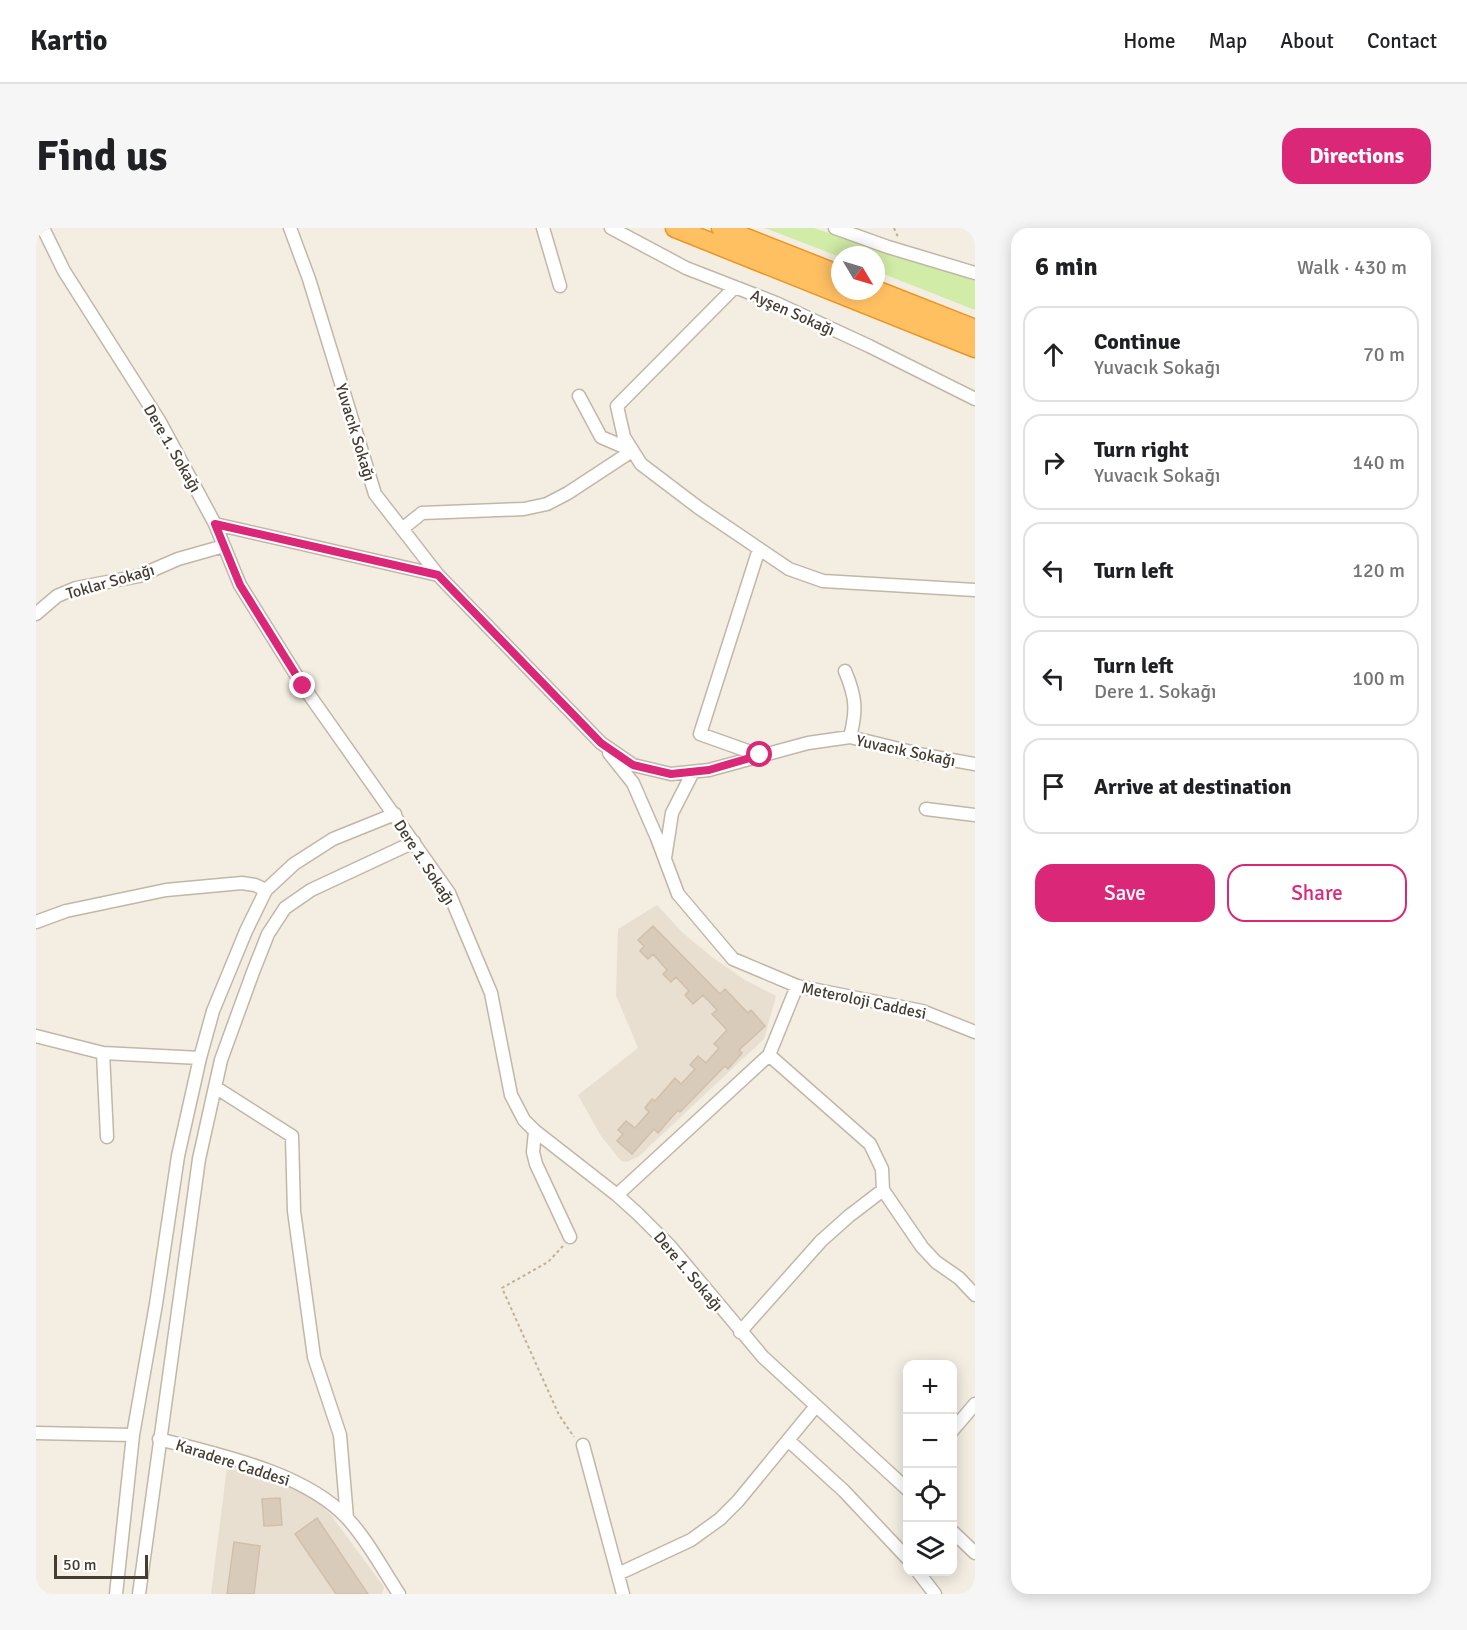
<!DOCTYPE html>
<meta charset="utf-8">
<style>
body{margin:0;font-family:Signika,sans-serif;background:#f6f6f6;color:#202124}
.controls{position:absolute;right:18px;bottom:18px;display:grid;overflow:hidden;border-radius:12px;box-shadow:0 3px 15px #0003}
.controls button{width:54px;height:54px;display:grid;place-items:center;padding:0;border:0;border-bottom:2px solid #e0e0e0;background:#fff;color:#202124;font:30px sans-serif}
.compass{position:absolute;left:795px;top:18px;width:54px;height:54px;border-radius:50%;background:#fff;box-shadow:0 3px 15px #0003;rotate:128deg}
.scale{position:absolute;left:18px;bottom:15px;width:94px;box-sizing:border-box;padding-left:6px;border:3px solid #453d32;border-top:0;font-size:16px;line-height:21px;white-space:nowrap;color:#453d32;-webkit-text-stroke:4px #fff;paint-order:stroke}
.stop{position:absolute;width:18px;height:18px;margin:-14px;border:4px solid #db2777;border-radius:50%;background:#fff}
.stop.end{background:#db2777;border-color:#fff;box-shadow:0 2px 6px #0008}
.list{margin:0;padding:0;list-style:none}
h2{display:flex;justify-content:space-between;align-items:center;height:78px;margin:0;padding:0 24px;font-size:26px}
h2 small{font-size:20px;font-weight:400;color:#757577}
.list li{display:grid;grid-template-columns:39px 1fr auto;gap:18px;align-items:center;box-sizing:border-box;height:96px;margin:0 12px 12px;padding:0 12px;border:2px solid #e0e0e0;border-radius:18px}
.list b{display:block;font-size:22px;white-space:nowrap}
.list p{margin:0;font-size:20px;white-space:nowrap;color:#757577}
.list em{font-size:20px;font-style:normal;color:#757577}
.actions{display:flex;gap:12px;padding:18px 24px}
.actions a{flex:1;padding:14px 0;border:2px solid #db2777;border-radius:18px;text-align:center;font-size:21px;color:#db2777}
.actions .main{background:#db2777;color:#fff}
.icon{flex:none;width:33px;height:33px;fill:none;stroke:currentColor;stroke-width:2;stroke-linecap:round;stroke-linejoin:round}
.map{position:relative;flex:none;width:939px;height:1366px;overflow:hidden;border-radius:18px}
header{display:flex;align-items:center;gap:36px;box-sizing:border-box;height:84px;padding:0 30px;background:#fff;border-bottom:2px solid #e0e0e0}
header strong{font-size:28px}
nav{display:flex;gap:33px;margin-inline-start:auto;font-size:21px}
.intro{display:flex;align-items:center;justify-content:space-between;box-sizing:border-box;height:144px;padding:0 36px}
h1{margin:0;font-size:42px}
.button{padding:15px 27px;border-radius:18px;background:#db2777;color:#fff;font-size:21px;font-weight:700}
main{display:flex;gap:36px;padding:0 36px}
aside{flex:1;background:#fff;border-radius:18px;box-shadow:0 3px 15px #0003}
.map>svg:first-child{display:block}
.residential{fill:#e8dfd0}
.green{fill:#d1eca6}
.building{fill:#d9cbba;stroke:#d1bfa9;stroke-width:1.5}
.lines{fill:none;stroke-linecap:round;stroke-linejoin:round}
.minor-casing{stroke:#c2b7a7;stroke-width:15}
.highway-casing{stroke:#ed9523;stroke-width:21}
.path{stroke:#c3af94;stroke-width:2;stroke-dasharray:3 3;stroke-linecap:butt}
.minor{stroke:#fff;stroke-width:12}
.highway{stroke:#ffc062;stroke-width:18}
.route{stroke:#db2777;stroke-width:8}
.labels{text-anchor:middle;stroke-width:5;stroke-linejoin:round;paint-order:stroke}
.street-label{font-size:16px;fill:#453d32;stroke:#fff}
</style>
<header>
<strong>Kartio</strong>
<nav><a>Home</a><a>Map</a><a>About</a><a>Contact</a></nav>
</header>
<div class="intro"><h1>Find us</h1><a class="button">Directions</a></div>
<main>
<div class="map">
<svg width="939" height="1366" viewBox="0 0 939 1366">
<rect width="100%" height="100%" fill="#f3ede2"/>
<path class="residential" d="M621,677L647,705L676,729L709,752L740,768L728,811L602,929L590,934L585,933L565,908L542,867L602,820L580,767L582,701Z
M191,1239L257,1258L286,1278L295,1287L348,1359L346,1366H175Z"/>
<path class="green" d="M729,0H778L939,53V82L840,43V27H804V29Z"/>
<path class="building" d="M617,698L684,766L689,761L712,785L715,782L729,798L703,822L706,825L692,841L689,838L644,884L642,882L622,905L618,901L596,926L581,913L587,906L582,902L590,893L599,900L613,884L609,880L616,871L619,873L639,850L645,856L659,841L654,837L662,828L670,835L683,820L678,816L691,802L676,786L681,782L667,767L657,776L649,767L653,763L640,749L635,754L627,746L631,742L617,726L612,731L604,723L608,718L602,712Z
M244,1270L246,1297L228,1298L226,1271Z
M281,1290L311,1335L332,1366H300L259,1306Z
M198,1314L224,1318L218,1366H191Z"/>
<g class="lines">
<defs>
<path id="minor" d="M7,0L28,43L124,194L179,296L204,357L267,458L413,665L455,765L475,867L488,892L499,903L581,967L602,986L634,1018L727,1129L872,1262
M254,0L273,51L339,266L402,347L565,515L597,537L635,546L673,542L772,515L814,509L888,527L939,536
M507,0L524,58
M575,0L650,40L740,75L833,118L939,171
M799,0L852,19L939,45
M699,59L581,178L588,209L605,236L663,280L753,341L787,353L939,362
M543,168L565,209L595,222
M179,296L402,347
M366,301L386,285L488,281L511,276L532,265L596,223
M723,321L664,506L723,527
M0,386L21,368L40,360L103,348L142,331L188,318
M809,443C820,469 821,482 814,509
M573,525L597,555L621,610L642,666L697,731L761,758L886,783L939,804
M890,581L939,587
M629,630L636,585L657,544
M0,694L30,683L130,662L206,655L219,657L230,662
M0,808L67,825L164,830
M67,825L71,909
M733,827L834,916L846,941L847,962L886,1019L900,1034L923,1050L939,1067
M179,859L256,908L258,983L278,1129L304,1207L311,1290
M499,903L497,924L500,936L534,1009
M581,967L733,827L761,758
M704,1104L785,1013L813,988L847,962
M916,1203L939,1176
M0,1205L97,1207
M123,1211C183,1227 268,1244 311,1290C331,1311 347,1342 363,1366
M752,1212L808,1263L872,1331
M547,1217L587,1366
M916,1303L939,1325
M882,1344L899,1366
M582,1346L655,1312L684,1291L702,1273L780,1178
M80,1366L97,1207L120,1076L142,928L164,830L177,783L210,703L230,662L258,636L297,611L359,586
M103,1366L163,931L185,832L217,744L232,706L249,680L275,662L378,614"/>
<path id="highway" d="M639,0L939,120
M685,0L804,47
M840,62L939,101"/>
</defs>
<use href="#minor" class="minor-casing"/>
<use href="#highway" class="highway-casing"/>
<path class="path" d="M858,0L862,9
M527,1018L512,1034L466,1060L523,1187L538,1209"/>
<use href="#minor" class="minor"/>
<use href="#highway" class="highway"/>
</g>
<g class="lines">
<path class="route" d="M267,458L204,357L179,296L402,347L565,515L597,537L635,546L673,542L724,527"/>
</g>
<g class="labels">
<g class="street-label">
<text transform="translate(757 84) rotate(24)" y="6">Ayşen Sokağı</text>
<text transform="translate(320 204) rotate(73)" y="6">Yuvacık Sokağı</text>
<text transform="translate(137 220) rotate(60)" y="6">Dere 1. Sokağı</text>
<text transform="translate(74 353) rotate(-16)" y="6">Toklar Sokağı</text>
<text transform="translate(870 522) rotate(12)" y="6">Yuvacık Sokağı</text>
<text transform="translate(389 634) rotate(57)" y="6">Dere 1. Sokağı</text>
<text transform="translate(828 772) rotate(12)" y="6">Meteroloji Caddesi</text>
<text transform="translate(653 1043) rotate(50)" y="6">Dere 1. Sokağı</text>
<text transform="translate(197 1234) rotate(18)" y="6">Karadere Caddesi</text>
</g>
</g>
</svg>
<div class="controls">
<button>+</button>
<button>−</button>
<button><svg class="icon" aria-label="locate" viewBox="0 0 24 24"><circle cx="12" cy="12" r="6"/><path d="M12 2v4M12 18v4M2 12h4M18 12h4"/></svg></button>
<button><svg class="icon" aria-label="layers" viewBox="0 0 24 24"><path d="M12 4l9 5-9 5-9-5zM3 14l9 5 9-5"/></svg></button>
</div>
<svg class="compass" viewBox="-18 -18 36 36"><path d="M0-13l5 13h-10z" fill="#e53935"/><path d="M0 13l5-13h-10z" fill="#757577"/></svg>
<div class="scale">50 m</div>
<div class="stop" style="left:724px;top:527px"></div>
<div class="stop end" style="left:267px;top:458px"></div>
</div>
<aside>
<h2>6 min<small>Walk · 430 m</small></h2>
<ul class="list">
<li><svg class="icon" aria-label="ahead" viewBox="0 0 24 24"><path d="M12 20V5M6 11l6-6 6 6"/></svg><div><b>Continue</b><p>Yuvacık Sokağı</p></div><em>70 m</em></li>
<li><svg class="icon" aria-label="right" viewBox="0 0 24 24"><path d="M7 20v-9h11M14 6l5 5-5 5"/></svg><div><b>Turn right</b><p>Yuvacık Sokağı</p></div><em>140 m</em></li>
<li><svg class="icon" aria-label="left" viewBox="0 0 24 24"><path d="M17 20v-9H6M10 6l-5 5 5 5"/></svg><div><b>Turn left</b></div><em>120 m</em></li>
<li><svg class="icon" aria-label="left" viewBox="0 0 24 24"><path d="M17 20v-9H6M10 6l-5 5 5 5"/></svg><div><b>Turn left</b><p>Dere 1. Sokağı</p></div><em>100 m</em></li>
<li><svg class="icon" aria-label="arrive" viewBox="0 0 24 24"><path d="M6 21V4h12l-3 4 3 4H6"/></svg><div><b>Arrive at destination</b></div></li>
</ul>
<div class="actions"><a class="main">Save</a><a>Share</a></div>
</aside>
</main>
